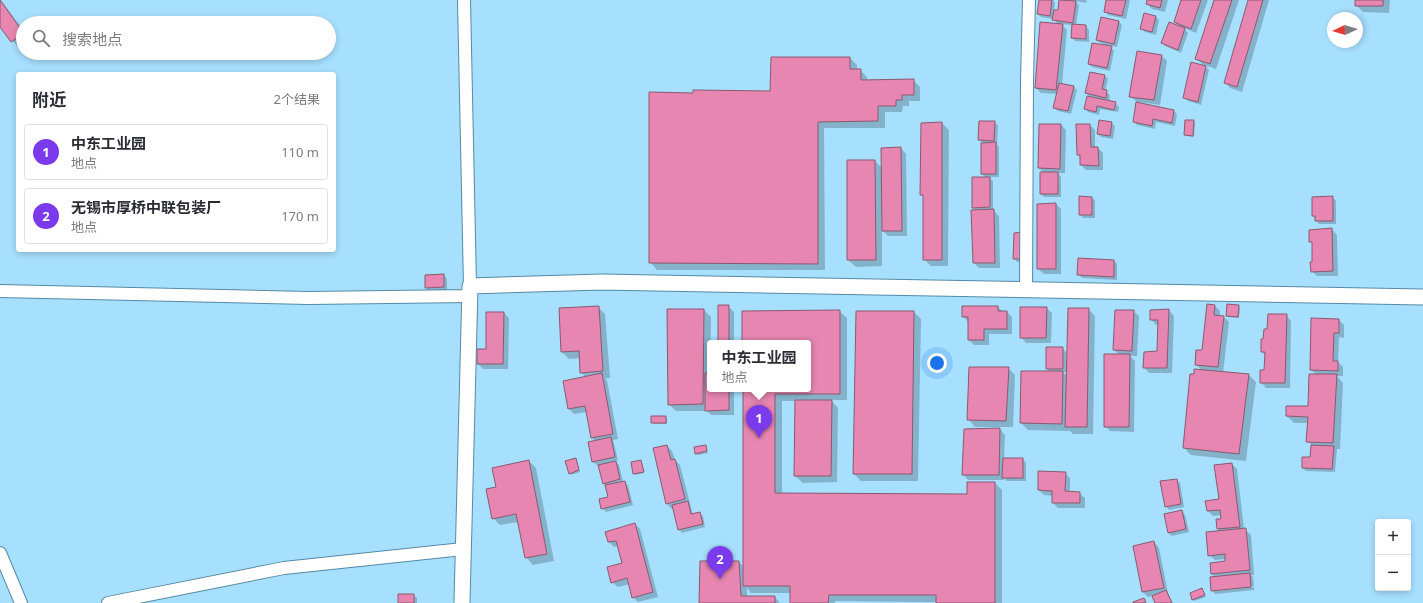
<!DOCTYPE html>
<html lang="zh">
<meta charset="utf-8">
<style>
body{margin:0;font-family:"Noto Sans","Noto Sans SC",sans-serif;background:#f2f2f3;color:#2b2b33}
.controls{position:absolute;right:12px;bottom:12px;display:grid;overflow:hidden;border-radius:4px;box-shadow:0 2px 6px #0003}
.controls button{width:36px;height:36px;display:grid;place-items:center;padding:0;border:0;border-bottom:1px solid #e1e1e2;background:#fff;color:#2b2b33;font:20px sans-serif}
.compass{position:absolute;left:1327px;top:12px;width:36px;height:36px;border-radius:50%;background:#fff;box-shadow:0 2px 6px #0003;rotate:266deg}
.you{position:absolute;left:937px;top:363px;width:14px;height:14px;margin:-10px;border:3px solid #fff;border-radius:50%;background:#1a73e8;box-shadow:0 0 0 6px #1a73e833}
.badge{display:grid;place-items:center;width:26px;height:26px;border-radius:50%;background:#7c3aed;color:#fff;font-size:13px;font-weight:700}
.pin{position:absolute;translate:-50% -33px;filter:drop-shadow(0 1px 2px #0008)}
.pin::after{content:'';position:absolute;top:21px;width:14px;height:12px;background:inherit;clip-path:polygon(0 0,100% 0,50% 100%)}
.popup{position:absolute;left:707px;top:340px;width:104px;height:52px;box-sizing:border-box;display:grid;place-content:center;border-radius:4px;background:#fff;filter:drop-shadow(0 1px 3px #0005);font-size:13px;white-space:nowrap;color:#7c7c81}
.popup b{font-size:15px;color:#2b2b33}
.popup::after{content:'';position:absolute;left:50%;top:100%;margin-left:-8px;border:8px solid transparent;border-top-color:#fff}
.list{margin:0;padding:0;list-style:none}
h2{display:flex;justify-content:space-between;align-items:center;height:52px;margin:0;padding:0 16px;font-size:17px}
h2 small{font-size:13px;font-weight:400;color:#7c7c81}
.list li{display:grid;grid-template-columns:26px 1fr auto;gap:12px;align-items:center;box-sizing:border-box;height:56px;margin:0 8px 8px;padding:0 8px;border:1px solid #e1e1e2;border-radius:4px}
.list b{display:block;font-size:15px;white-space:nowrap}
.list p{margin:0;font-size:13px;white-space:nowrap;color:#7c7c81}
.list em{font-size:13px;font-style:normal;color:#7c7c81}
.icon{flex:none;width:22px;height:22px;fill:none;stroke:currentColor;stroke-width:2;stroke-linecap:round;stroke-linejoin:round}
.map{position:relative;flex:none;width:1423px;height:603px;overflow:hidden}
.search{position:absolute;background:#fff;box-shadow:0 2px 6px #0003;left:16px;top:16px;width:320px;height:44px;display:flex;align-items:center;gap:10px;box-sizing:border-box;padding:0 14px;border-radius:22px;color:#7c7c81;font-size:15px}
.panel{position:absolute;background:#fff;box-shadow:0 2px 6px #0003;left:16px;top:72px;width:320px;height:180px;border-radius:4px}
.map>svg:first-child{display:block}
.shadow{fill:#0003;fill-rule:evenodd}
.building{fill:#e686b1;stroke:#8b596e}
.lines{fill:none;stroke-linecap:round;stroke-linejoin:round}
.minor-casing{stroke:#548aa6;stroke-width:14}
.tertiary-casing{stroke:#548aa6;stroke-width:17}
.minor{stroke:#fff;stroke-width:12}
.tertiary{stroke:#fff;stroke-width:15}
</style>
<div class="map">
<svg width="1423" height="603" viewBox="0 0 1423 603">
<rect width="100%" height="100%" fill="#a7dffe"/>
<path class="shadow" d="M0,0H1L23,30V46L19,48L0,26Z
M1040,0H1053L1055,3L1054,11H1059L1072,2L1070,0H1087L1086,3L1075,1L1079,5L1076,26H1086L1089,30V42L1075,41L1072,38L1073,25L1061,24L1067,30L1062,84L1074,87L1077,90L1071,114L1058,111L1054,108L1058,94L1041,93L1036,88L1058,25L1054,19L1041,17L1038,14Z
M1107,0H1130L1126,19L1108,15L1105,11Z
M1148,0H1168L1165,12L1152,9L1147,4Z
M1182,0H1208L1196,33L1184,28L1188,33L1181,53L1165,46L1162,43L1181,28L1175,22Z
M1216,0H1239L1216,69L1204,65L1209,70L1201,105L1188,101L1184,97L1204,66L1196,58Z
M1249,0H1269L1242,92L1230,88L1225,82Z
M1356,0H1390L1389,13L1363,12L1356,5Z
M1145,14L1156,17L1159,20L1156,35L1145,32L1141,29Z
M1102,18L1119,22L1122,25L1117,47L1109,45L1114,51L1110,71L1092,67L1089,64L1105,46V44L1100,43L1097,40Z
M1138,52L1162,56L1167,61L1160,105L1138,102V104L1174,111L1177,114L1175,126L1156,122L1155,129L1137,125L1134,122L1137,102L1130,96Z
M850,58L857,65V70H860L867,77V81L913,80L920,87V101H909V106H903L902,112H885V128H824L825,270H657L650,262L694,94L771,92Z
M1105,76L1108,79L1105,91L1110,95L1109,102L1115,103L1119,107L1118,112L1100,109L1099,115L1088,112L1085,109L1092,99L1086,93Z
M1194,121L1195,123L1194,137L1186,136L1185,135Z
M980,122H995L998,126L997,144L999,147V177H988L993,181V210L999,216L1000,268H979L974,263L977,211L973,208L986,178L982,174V143L979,140Z
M942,123L949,130L948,266H931L924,259V197L921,195Z
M1111,123L1115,126L1113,139L1101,137L1098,134Z
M1061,125L1066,130L1065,173H1058L1061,177V197H1044L1041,194L1044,173L1039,168Z
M1090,125L1095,130V148H1098L1103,153V170H1086L1081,165V158L1078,155Z
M901,148L906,154L907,236H888L882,230V266L856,267L848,260L875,161L882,168V149Z
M1332,197L1336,201V224H1319L1313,216Z
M1092,198L1095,201V218H1083L1080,214Z
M1056,204L1061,209V274H1044L1038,269Z
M1332,229L1337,235L1338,276H1317L1312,271L1314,262L1313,244L1310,241Z
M1022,233L1025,262H1017L1014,258Z
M1114,260L1117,264V280L1082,278L1078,274Z
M444,275L447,279V290L429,291L426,288Z
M728,306L734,312V343H719Z
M1215,306L1220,311V317H1224L1229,322L1223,373L1249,375L1256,382L1246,461L1191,455L1184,448L1195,375L1202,371L1196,364L1202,352Z
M1228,306H1239L1240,308L1239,318L1228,317L1227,315Z
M598,307L605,314L610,378H605L607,380L618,439L613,440L618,460L614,461L619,465L623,482H625L628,485L633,505L606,512L602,508L609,498L599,465H597L593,462L595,441L592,438L587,412L574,414L569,409L586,378L581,372L580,358L569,359L562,352Z
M963,307H998L1003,312H1007L1012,317V334H989V345H974L969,340L968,322L963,316Z
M1046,308L1052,313L1051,343H1026L1021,337Z
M1088,309L1095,316L1093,434H1073L1069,430V431L1028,430L1021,423L1050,372L1047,368L1062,348L1066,352V362H1068ZM1063,372H1067V376Z
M704,310L711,317L710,389H734V415H711L707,411H676L669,404Z
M1169,310L1174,316L1172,373H1149L1144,367L1158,352L1159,325H1156L1151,319Z
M839,311L847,318V400H831L838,408L837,482L803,483L795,476L796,401H782V495H968L995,483L1002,490V603L835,601V603H791V593H751L747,588V597H775L780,603H700L739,562L744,567V389H808V343H743Z
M1133,311L1139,316L1137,356H1130L1135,361L1134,432L1110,431L1105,426L1120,355L1114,350Z
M914,312L921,319L918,481H861L854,474Z
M504,313L509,318L508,369H483L478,364L487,350Z
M1286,315L1291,321L1290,388H1266L1261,382L1265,371L1266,356L1262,352L1264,340L1268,330Z
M1312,319L1339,320L1344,325V338L1339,337L1338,362L1343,367V376H1337L1343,383L1340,449H1337L1335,472L1306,471L1303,468L1311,458L1312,445L1307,441L1308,423H1294L1287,416L1309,407L1317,375L1311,370Z
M1008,368L1015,375L1013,427H975L968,419Z
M652,417H665L667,418V424H654L652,423Z
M1000,429L1005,435L1004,459H1023L1026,463V481H1007L1004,478V480H968L963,474Z
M667,446L672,451L675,460L680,465L693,515L699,513L703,516L705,527L682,533L679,529L674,508L672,509L667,504Z
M705,446L708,453L698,455L696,454Z
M576,459L580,472L571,475L570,473Z
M529,461L536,468L554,561L533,565L526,557L518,522L500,525L493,518L497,488Z
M641,461L644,473L635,475L634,474Z
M1232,464L1237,469L1244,529L1251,535L1254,575H1251L1253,577L1254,586L1214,589V591L1254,587V590L1215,594L1212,590L1215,577L1212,574L1226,562V559L1215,560L1209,555L1221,532L1218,529L1222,520V515L1213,516L1208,511L1220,500Z
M1065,473L1070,478V492L1079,493L1085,498V508H1058L1053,503V496L1044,495L1039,490Z
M1176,480L1180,483L1184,507L1169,510L1166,506Z
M1182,511L1185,515L1189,532L1172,536L1168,532Z
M635,524L640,529L658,597L638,602L633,597L630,584L618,587L612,582L623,564L618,546L614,547L609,542L606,532Z
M1154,542L1159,548L1168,593L1173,603H1156L1153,596L1148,597L1143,592L1135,547Z
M1202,589L1206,597L1194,601L1191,593Z
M413,595L417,598V603H399Z"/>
<path class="building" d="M0,0L23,32V34L11,42L0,27Z
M1039,0H1052L1050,16L1037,14Z
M1059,0L1076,1L1073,23L1052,20L1054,10H1058Z
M1106,0H1126L1122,16L1104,12Z
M1147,0H1162L1160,8L1146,4Z
M1181,0H1201L1191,29L1174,22Z
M1214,0H1232L1210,64L1195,59Z
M1248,0H1263L1237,87L1224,83Z
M1355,0H1383V6H1355Z
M1144,13L1156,16L1152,32L1140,29Z
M1101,17L1119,21L1114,44L1096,40Z
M1040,22L1063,24L1056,90L1035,88Z
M1169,22L1185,28L1178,50L1161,43Z
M1072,24L1086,25V39L1071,38Z
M1092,43L1112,46L1107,68L1088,64Z
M1137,51L1162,55L1154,100L1129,97Z
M771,57H850V69H861V80L914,79V95H902V100H896V106H878V121L818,122V264L649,263V92L693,93V90L770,91Z
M1191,62L1206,66L1198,102L1183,98Z
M1090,72L1105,75L1102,89L1107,90L1106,98L1085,93Z
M1059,83L1074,86L1068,111L1053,108Z
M1087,96L1116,102L1114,110L1097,106L1096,112L1084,109Z
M1136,102L1174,110L1172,123L1153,119L1152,126L1133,122Z
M1099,120L1112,122L1110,136L1097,134Z
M1185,120H1194L1193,136L1184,135Z
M979,121H995L994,141L978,140Z
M942,122V260H923V195H920L921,123Z
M1039,124H1061L1060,169L1038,168Z
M1076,124H1090L1091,147H1098L1099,166L1080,165V155H1077Z
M996,142V174H981V143Z
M901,147L902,231H882L881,148Z
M847,160H875L876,260H847Z
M1040,172H1058V194H1040Z
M972,177H990V207L972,208Z
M1079,196L1092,197V215H1079Z
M1333,196V221H1315V216H1312V197Z
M1056,203V269H1037V204Z
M994,209L995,263H973L971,210Z
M1332,228L1333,271L1311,272L1310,262H1312V242H1309V230Z
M1023,232L1022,259H1013L1014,233Z
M1078,258L1114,260V277L1077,275Z
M444,274V287L425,288V275Z
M1207,304L1215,305L1214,315L1224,316L1218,367L1195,365L1196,350H1202Z
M1227,304L1239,305L1238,317L1226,316Z
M718,305H729V343H718Z
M599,306L603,371L580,373L579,351L561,352L559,308Z
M962,306H998V311H1007V329H984V340H968V317H962Z
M1020,307H1047L1046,338H1020Z
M1068,308H1089L1087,427H1065Z
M667,309H704L703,404L668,405Z
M1169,309L1167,368H1143L1144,352L1157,351L1158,320H1150V310Z
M840,310V394H775V493L967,494V482H995V603H936V595H829L828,603H790V586H743V389H808V343H742V311Z
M1115,310H1134L1132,351L1113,350Z
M856,311H914L912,474H853Z
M486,312H504L503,364H477V349H486Z
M1268,314H1287L1285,383H1260V370H1264L1265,352H1261V339H1263L1264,329H1267Z
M1311,318L1339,319V333H1334L1333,361H1338V371L1310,370Z
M1046,347H1063V369H1046Z
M1104,354H1130L1129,427H1104Z
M969,367H1009L1006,421L967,420Z
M1194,369L1249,374L1239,454L1183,448L1190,374H1194Z
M1021,371H1063L1062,424L1020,423Z
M602,373L613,434L591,438L585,406L568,409L563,381Z
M705,373H710V389H729V410L705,411Z
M1309,374H1337L1333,443L1306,442L1308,417L1286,416V406H1308Z
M795,400H832L831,476H794Z
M651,416H666V423H651Z
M1000,428L999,475H962L964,429Z
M611,437L615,457L592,462L588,442Z
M667,445L671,460L675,459L685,499L666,504L653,448Z
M706,445L707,451L695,454L694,447Z
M1311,445L1334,446L1332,469L1302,468V457H1310Z
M576,458L579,470L569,474L565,461Z
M1003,458H1023V478H1002Z
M529,460L547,554L525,558L516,514L492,519L486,489L496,487L492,468Z
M641,460L644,472L633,474L631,462Z
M616,461L620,479L603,484L598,465Z
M1232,463L1240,527L1217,529L1216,519H1221L1220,510L1207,511L1205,501L1219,499L1214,465Z
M1038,471L1066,472L1065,491L1080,492V503H1052V491L1038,490Z
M1177,479L1181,504L1165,507L1160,481Z
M625,481L630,502L601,509L599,499L608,497L605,485Z
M688,501L691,514L700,512L703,524L678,530L672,505Z
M1182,510L1186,529L1168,533L1164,514Z
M635,523L653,592L632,598L627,578L611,583L607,567L622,563L616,541L608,542L605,532Z
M1246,528L1250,570L1211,574L1210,563L1225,561V554L1208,556L1206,532Z
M1154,541L1164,588L1142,592L1133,546Z
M700,561H739L741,596H775V603H699Z
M1250,573L1251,587L1211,591L1210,577Z
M1202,588L1205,595L1192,600L1190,593Z
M1166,590L1172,603H1155L1152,596Z
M398,594H414V603H398Z
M1144,598L1146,603H1133V602Z"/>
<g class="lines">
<defs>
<path id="minor" d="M464,0L470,286
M1026,290L1027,80L1029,0
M0,291L308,298L470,296
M0,553L21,603
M108,603L284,568L463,549"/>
<path id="tertiary" d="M462,603L470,286L601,282L1423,297"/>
</defs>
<use href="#minor" class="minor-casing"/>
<use href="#tertiary" class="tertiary-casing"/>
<use href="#minor" class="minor"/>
<use href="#tertiary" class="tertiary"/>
</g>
</svg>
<div class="controls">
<button>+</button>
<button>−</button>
</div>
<svg class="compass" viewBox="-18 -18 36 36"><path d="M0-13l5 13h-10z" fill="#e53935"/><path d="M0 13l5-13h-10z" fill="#7c7c81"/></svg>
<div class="you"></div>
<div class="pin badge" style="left:759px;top:438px">1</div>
<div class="popup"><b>中东工业园</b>地点</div>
<div class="pin badge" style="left:720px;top:579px">2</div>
<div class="search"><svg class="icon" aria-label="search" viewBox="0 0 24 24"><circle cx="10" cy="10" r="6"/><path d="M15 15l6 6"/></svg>搜索地点</div>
<section class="panel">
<h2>附近<small>2个结果</small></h2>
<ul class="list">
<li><span class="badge">1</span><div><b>中东工业园</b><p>地点</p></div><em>110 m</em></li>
<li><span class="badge">2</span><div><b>无锡市厚桥中联包装厂</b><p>地点</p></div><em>170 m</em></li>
</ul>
</section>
</div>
